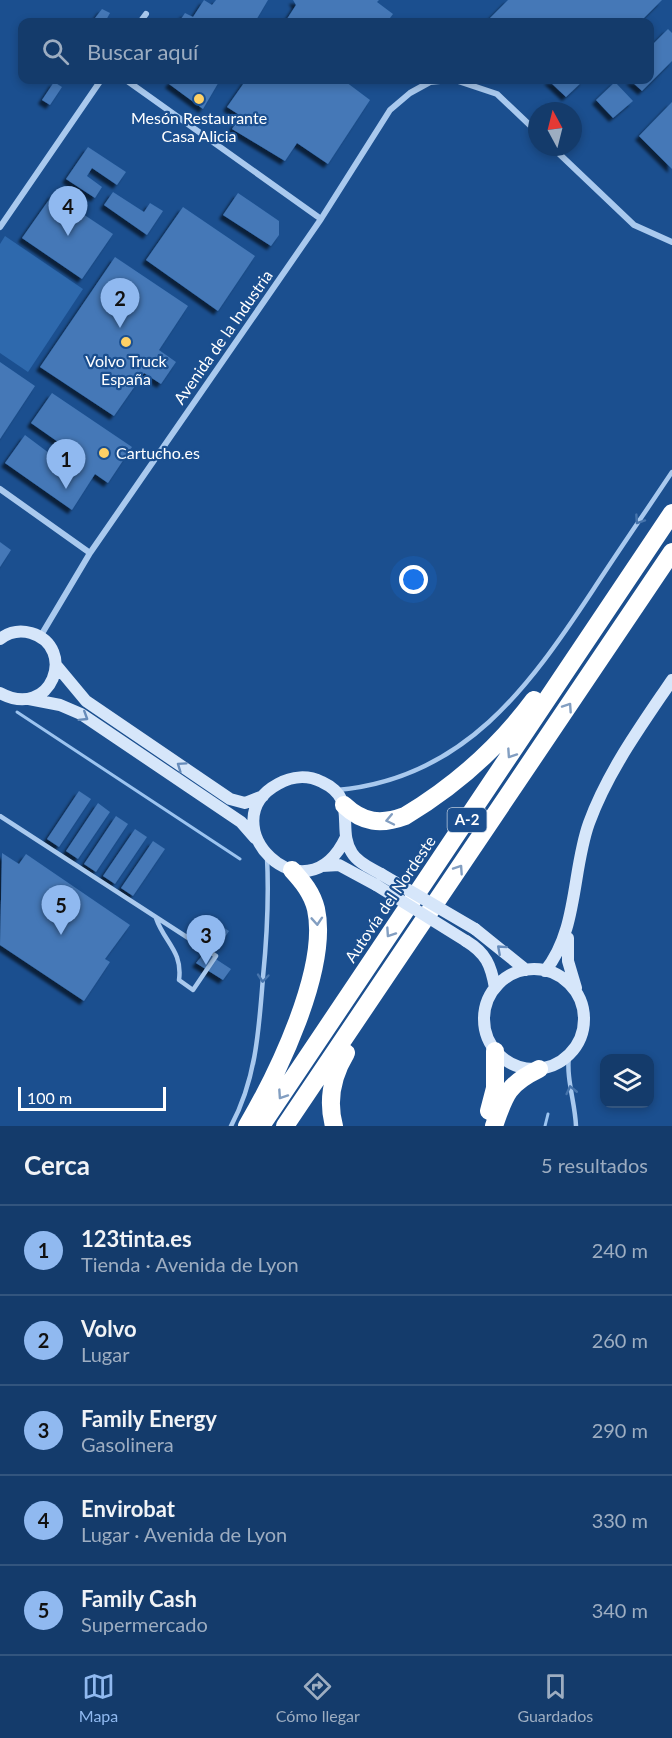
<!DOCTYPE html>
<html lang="es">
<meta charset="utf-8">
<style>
body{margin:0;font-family:Lato,sans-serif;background:#214673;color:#f1f3f6}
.controls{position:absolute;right:18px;bottom:18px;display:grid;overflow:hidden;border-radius:12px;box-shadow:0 3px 9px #0003}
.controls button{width:54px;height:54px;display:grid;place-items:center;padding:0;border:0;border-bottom:2px solid #33557e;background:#143b6b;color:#f1f3f6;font:30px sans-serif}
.compass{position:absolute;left:528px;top:102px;width:54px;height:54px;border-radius:50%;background:#143b6b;box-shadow:0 3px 9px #0003;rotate:353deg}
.scale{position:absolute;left:18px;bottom:15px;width:148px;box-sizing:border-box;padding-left:6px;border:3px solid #fff;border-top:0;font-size:16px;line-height:21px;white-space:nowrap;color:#fff;-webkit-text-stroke:4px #1b4f8f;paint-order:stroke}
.you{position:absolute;left:414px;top:580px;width:21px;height:21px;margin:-15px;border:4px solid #fff;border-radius:50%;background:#1a73e8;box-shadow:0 0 0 9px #1a73e833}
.badge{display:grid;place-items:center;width:39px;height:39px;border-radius:50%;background:#90b9f0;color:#111;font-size:20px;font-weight:700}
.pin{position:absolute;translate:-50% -50px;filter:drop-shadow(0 2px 3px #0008)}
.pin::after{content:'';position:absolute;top:32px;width:21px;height:18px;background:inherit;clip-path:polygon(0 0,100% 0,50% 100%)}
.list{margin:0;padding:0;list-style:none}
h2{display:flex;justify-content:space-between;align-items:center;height:78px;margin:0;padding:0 24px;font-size:26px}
h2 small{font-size:20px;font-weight:400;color:#9dadc1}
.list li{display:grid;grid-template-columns:39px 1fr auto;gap:18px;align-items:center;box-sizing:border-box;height:90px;padding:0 24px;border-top:2px solid #33557e}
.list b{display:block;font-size:22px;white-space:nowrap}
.list p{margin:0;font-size:20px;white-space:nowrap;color:#9dadc1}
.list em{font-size:20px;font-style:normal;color:#9dadc1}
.icon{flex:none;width:33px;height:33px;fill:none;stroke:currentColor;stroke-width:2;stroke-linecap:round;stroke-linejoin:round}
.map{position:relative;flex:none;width:672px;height:1126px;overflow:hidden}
.search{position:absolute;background:#143b6b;box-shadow:0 3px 9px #0003;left:18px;right:18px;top:18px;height:66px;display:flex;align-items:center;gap:15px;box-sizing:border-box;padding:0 21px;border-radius:12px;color:#9dadc1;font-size:22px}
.sheet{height:528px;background:#143b6b}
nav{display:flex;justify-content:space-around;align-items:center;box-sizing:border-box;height:84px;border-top:2px solid #33557e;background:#143b6b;font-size:16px;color:#9dadc1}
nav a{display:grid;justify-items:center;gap:3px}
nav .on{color:#90b9f0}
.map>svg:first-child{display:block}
.green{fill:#2e69ad}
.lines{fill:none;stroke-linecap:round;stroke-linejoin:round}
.stream{stroke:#9cc4f0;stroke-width:3}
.building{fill:#4478b7;filter:url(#shadow)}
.lane{stroke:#a9c9ee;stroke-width:4.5}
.street{stroke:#a9c9ee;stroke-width:6}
.secondary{stroke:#d6e6fa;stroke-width:12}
.highway{stroke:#fff;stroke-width:18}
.secondary-bridge{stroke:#d6e6fa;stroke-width:12}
.oneway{stroke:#4674ac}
.oneway2{stroke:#829ec1}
.oneway3{stroke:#668bba}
.poi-dot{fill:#ffd166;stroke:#1b4f8f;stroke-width:2}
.labels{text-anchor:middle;stroke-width:4.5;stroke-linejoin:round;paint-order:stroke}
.shield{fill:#1b4f8f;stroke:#bbcadd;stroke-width:1.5}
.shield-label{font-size:15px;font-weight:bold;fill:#fff}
.poi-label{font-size:16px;fill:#fff;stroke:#1b4f8f}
.street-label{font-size:16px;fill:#fff;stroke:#1b4f8f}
</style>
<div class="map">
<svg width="672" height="1126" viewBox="0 0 672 1126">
<defs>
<filter id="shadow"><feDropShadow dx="-4" dy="4" stdDeviation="1.5" flood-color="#0009"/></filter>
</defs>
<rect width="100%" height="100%" fill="#1b4f8f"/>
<path class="green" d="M5,236L83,289L28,372L0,353V244Z"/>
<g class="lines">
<path class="stream" d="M17,712L240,859
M545,1126L548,1114"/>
</g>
<path class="building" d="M204,0L212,5L216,0H268L255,22H179L185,13L193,17Z
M293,0H379L377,2L393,14L387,22H285L296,5Z
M508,0H662L640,22H486Z
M102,9L110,13L105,22H92Z
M668,29L672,33V61L642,91L630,80H650V47Z
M172,80H220L203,109L169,84Z
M246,80H347L346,82L370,100L328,164L297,143L285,161L232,129L241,116L227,107Z
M548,80H584L566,97Z
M54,82L62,87L50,105L42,100Z
M615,82L633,101L613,118L596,100Z
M672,102V169L639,136Z
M88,147L126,172L117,185L92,168L87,176L102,187L95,198L66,179Z
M113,192L144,212L150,203L163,211L147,235L104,205Z
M238,193L279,221V235L271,246L223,215Z
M53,194L113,234L82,279L22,238Z
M183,207L255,256L218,311L146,260Z
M115,257L188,306L159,350L176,362L161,384L144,373L114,416L40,367Z
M0,362L35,386L0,439Z
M52,393L132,447L108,483L95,474L72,510L5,463L25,435L53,456L61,444L31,423Z
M0,542L11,550L0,567Z
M79,791L91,799L59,847L47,839Z
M98,803L110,812L78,859L66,851Z
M116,816L128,824L96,872L84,864Z
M135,829L147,837L115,884L103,876Z
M153,841L165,849L133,896L121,888Z
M2,853L19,864L26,854L130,925L105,959L110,962L84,1001L0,945Z
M221,926L229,931L223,940L215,935Z
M205,952L231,969L223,980L196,963Z"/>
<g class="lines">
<path class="lane" d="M337,790C464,779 529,687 593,590C619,550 646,511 672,472
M0,816L216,956L193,990L179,980C183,951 164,942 156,918
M569,1055C566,1079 575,1102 576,1126
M231,1126C256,1080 259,1029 263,977C267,937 269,897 267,857"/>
<path class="street" d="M140,22L146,14
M126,80L321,219
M455,80L497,94L537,132
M552,147L634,225L672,242
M0,227L101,80
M0,489L90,553
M40,637L90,553L321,219L390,110L410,93L430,82L450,80"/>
<path class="secondary" d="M0,639C9,632 20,630 31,633C78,647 52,721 0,693
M56,665L86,701L230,799L245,803L263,796
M29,699L60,705L81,714L241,822L255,838
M346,837C305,924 208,822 278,784C292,776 308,775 322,782C359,799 336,829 352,853C358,863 371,868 381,874
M322,866L339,865L376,885
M475,929L526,970
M568,938V961L576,988
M466,941C486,953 491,965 495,988
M484 1019a50 50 0 1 1 100 0a50 50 0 1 1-100 0Z
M545,971C578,931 572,870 589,823C608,771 641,726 672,680"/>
<path class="highway" d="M344,805C363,823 381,825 405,816C455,786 499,747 534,700
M489,1111L495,1088V1051
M247,1126C277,1075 329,969 316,909C312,893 303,882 292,870
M261,1126L672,513
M285,1126L672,552
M334,1126C327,1100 332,1076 346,1053
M494,1126C505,1094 508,1084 539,1069"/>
<path class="secondary-bridge" d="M381,874L475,929
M376,885L466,941"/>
</g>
<defs><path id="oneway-chevron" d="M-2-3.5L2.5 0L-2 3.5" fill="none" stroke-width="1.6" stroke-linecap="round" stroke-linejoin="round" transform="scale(1.5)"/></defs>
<g class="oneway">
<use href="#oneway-chevron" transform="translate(639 520) rotate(124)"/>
<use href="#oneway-chevron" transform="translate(263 978) rotate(95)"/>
<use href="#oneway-chevron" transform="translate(571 1090) rotate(-103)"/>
</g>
<g class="oneway2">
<use href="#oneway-chevron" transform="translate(568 707) rotate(-56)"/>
<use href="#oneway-chevron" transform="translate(511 754) rotate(124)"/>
<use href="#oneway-chevron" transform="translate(390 820) rotate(168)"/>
<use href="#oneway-chevron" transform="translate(459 869) rotate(-56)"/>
<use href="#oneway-chevron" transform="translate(317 921) rotate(86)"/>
<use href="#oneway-chevron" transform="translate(390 933) rotate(124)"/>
<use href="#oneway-chevron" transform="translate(282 1095) rotate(124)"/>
</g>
<g class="oneway3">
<use href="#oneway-chevron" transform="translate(84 717) rotate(32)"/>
<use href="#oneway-chevron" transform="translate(181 766) rotate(-145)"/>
<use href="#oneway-chevron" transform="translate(501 949) rotate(-138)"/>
</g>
<g class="poi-dot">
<circle cx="199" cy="99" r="6"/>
<circle cx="126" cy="342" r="6"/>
<circle cx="104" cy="453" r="6"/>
</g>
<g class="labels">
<rect class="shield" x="447.5" y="808" width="39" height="24" rx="4.5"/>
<g class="shield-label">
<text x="467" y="825">A-2</text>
</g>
<g class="poi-label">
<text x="199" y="124">Mesón Restaurante<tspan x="199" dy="18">Casa Alicia</tspan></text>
<text x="126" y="367">Volvo Truck<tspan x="126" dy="18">España</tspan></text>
<text x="116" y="459" text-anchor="start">Cartucho.es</text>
</g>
<g class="street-label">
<text transform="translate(223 337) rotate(-55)" y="6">Avenida de la Industria</text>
<text transform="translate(390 899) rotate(-56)" y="6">Autovía del Nordeste</text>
</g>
</g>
</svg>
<div class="controls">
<button><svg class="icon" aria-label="layers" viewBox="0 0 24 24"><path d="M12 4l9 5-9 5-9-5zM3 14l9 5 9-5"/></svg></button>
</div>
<svg class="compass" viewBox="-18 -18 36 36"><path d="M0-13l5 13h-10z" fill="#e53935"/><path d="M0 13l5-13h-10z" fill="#9dadc1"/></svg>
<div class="scale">100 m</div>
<div class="you"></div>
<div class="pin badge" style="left:66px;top:489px">1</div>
<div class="pin badge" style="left:120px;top:328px">2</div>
<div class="pin badge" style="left:206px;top:965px">3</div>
<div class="pin badge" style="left:68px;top:236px">4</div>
<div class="pin badge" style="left:61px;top:935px">5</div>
<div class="search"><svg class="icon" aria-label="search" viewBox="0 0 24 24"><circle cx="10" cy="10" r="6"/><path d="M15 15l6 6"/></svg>Buscar aquí</div>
</div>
<section class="sheet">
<h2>Cerca<small>5 resultados</small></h2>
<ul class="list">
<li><span class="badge">1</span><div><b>123tinta.es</b><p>Tienda · Avenida de Lyon</p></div><em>240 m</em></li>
<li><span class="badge">2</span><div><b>Volvo</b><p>Lugar</p></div><em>260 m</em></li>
<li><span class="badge">3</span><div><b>Family Energy</b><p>Gasolinera</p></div><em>290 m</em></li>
<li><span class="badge">4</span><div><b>Envirobat</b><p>Lugar · Avenida de Lyon</p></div><em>330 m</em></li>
<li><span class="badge">5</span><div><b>Family Cash</b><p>Supermercado</p></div><em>340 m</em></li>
</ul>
</section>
<nav>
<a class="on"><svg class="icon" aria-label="map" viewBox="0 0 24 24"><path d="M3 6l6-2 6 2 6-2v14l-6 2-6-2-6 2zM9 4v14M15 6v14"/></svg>Mapa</a>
<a><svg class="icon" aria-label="directions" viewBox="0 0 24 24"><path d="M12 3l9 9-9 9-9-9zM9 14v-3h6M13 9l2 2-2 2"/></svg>Cómo llegar</a>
<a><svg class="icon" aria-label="saved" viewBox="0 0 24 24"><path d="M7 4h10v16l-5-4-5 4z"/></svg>Guardados</a>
</nav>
